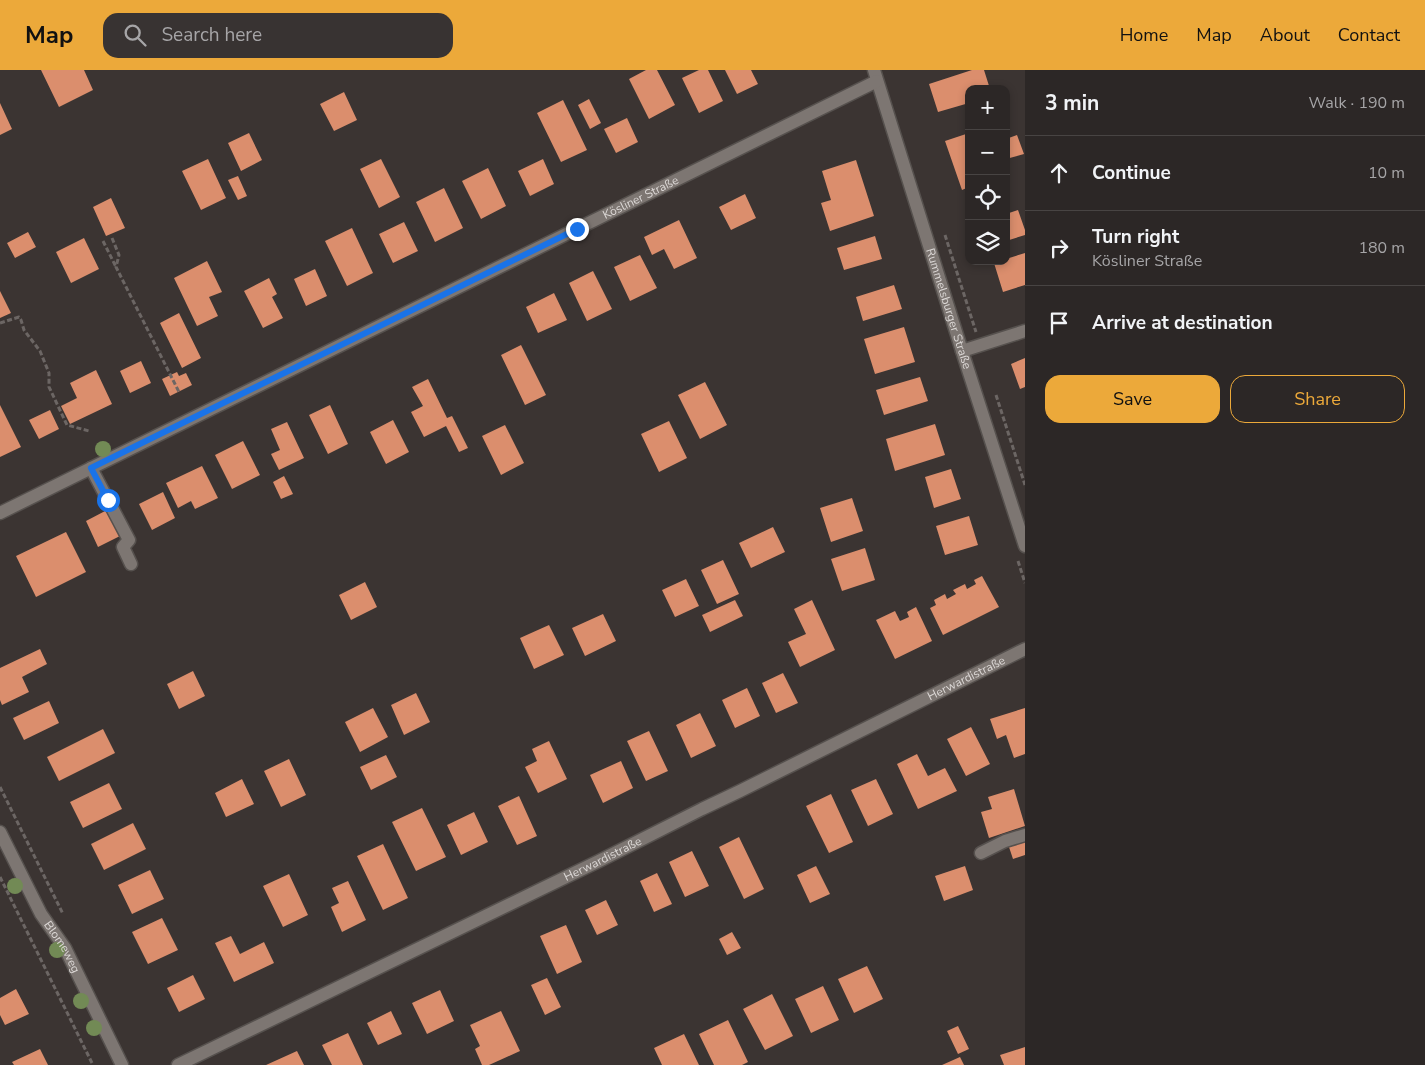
<!DOCTYPE html>
<meta charset="utf-8">
<style>
body{margin:0;font-family:"Nunito Sans",sans-serif;background:#383332;color:#f1f3f6}
.controls{position:absolute;right:15px;top:15px;display:grid;overflow:hidden;border-radius:10px;box-shadow:0 2px 8px #0003}
.controls button{width:45px;height:45px;display:grid;place-items:center;padding:0;border:0;border-bottom:1px solid #484443;background:#2c2726;color:#f1f3f6;font:25px sans-serif}
.stop{position:absolute;width:15px;height:15px;margin:-11px;border:4px solid #1a73e8;border-radius:50%;background:#fff}
.stop.end{background:#1a73e8;border-color:#fff;box-shadow:0 1px 5px #0008}
.list{margin:0;padding:0;list-style:none}
h2{display:flex;justify-content:space-between;align-items:center;height:65px;margin:0;padding:0 20px;font-size:21px}
h2 small{font-size:16px;font-weight:400;color:#a6a5a7}
.list li{display:grid;grid-template-columns:32px 1fr auto;gap:15px;align-items:center;box-sizing:border-box;height:75px;padding:0 20px;border-top:1px solid #484443}
.list b{display:block;font-size:19px;white-space:nowrap}
.list p{margin:0;font-size:16px;white-space:nowrap;color:#a6a5a7}
.list em{font-size:16px;font-style:normal;color:#a6a5a7}
.actions{display:flex;gap:10px;padding:15px 20px}
.actions a{flex:1;padding:11px 0;border:1px solid #eca93a;border-radius:15px;text-align:center;font-size:18px;color:#eca93a}
.actions .main{background:#eca93a;color:#111}
.icon{flex:none;width:28px;height:28px;fill:none;stroke:currentColor;stroke-width:2;stroke-linecap:round;stroke-linejoin:round}
.map{position:relative;flex:none;width:1025px;height:995px;overflow:hidden}
header{display:flex;align-items:center;gap:30px;box-sizing:border-box;height:70px;padding:0 25px;background:#eca93a;color:#111}
header strong{font-size:24px}
nav{display:flex;gap:28px;margin-inline-start:auto;font-size:18px}
.search{width:350px;height:45px;background:#383332;display:flex;align-items:center;gap:12px;box-sizing:border-box;padding:0 18px;border-radius:15px;color:#a6a5a7;font-size:19px}
main{display:flex}
aside{flex:1;background:#2c2726}
.map>svg:first-child{display:block}
.building{fill:#db8e6d}
.lines{fill:none;stroke-linecap:round;stroke-linejoin:round}
.minor-casing{stroke:#56514e;stroke-width:15}
.path{stroke:#6c6664;stroke-width:3;stroke-dasharray:5 2.5;stroke-linecap:butt}
.minor{stroke:#7d7672;stroke-width:12}
.tree{fill:#728a55}
.route{stroke:#1a73e8;stroke-width:6}
.labels{text-anchor:middle;stroke-width:5;stroke-linejoin:round;paint-order:stroke}
.street-label{font-size:12px;fill:#dcd8d6;stroke:#201d1b}
</style>
<header>
<strong>Map</strong>
<div class="search"><svg class="icon" aria-label="search" viewBox="0 0 24 24"><circle cx="10" cy="10" r="6"/><path d="M15 15l6 6"/></svg>Search here</div>
<nav><a>Home</a><a>Map</a><a>About</a><a>Contact</a></nav>
</header>
<main>
<div class="map">
<svg width="1025" height="995" viewBox="0 0 1025 995">
<rect width="100%" height="100%" fill="#3b3432"/>
<path class="building" d="M41,0H84L93,20L59,37Z
M646,0H657L675,35L649,49L629,9Z
M699,0H708L723,31L699,43L682,8Z
M725,0H751L758,14L737,24Z
M972,0H984L990,19H969V33L938,42L929,14Z
M344,22L357,50L334,61L320,34Z
M589,29L601,53L590,59L578,35Z
M563,30L587,80L561,92L537,43Z
M0,33L12,59L0,65Z
M627,48L638,72L616,83L604,59Z
M249,63L262,90L241,101L228,73Z
M969,63V117L962,120L945,71Z
M1017,65L1024,84L1006,89V69Z
M208,89L226,128L201,140L182,101Z
M381,89L400,127L379,138L360,99Z
M543,89L554,114L530,126L518,101Z
M856,90L874,146L830,161L821,133L831,130L822,101Z
M488,98L506,136L481,149L462,111Z
M238,106L247,126L238,130L228,110Z
M444,118L463,158L435,172L416,132Z
M745,124L756,148L731,160L719,137Z
M111,128L125,158L106,166L93,137Z
M1018,140L1025,160V165L1006,171V144Z
M679,150L697,188L674,199L664,179L652,185L644,167Z
M404,152L418,181L393,193L379,164Z
M352,158L373,203L347,216L325,171Z
M28,162L36,177L15,188L7,173Z
M875,166L882,189L844,200L837,178Z
M84,168L99,199L71,213L56,182Z
M1025,183V215L1003,222L994,193L1006,191V189Z
M640,185L657,218L630,231L614,197Z
M207,191L222,222L209,227L218,246L197,256L174,208Z
M315,199L327,226L306,236L294,209Z
M593,201L612,239L587,251L569,213Z
M269,208L277,224L272,227L283,248L263,258L244,221Z
M894,215L902,239L863,251L856,227Z
M0,221L11,243L0,248Z
M554,223L567,250L538,263L526,237Z
M179,243L201,288L182,298L160,253Z
M904,257L915,292L875,304L864,269Z
M521,275L546,325L525,335L501,285Z
M1025,288V317L1020,319L1011,294Z
M141,291L151,313L130,323L120,301Z
M96,300L112,334L70,354L61,336L77,328L70,313Z
M177,302L179,306L186,303L192,315L170,326L162,309Z
M920,307L928,331L884,345L876,320Z
M428,309L447,348L452,346L468,378L459,382L446,356L424,367L411,342L423,336L412,317Z
M705,312L727,355L700,369L678,325Z
M0,335L21,377L0,387Z
M330,335L348,374L328,384L309,345Z
M50,340L59,359L39,369L29,350Z
M393,350L409,382L386,394L370,362Z
M669,351L687,388L659,402L641,364Z
M287,352L304,388L279,400L271,384L280,380L271,359Z
M935,354L945,385L895,401L886,369Z
M505,355L524,393L501,405L482,366Z
M243,371L260,405L232,419L215,385Z
M202,396L218,428L195,439L191,431L178,438L166,413Z
M951,399L961,429L934,438L925,407Z
M284,406L293,424L281,429L273,412Z
M163,422L175,448L152,460L139,434Z
M852,428L863,461L831,472L820,438Z
M107,440L120,466L98,477L86,451Z
M969,446L978,475L945,485L936,456Z
M773,457L785,482L751,498L739,473Z
M66,462L86,502L36,527L16,486Z
M865,478L875,510L842,521L831,489Z
M723,490L739,524L717,534L701,500Z
M982,506L999,537L943,565L930,538L936,535L934,530L945,524L947,529L956,524L953,520L965,514L967,519L976,514L974,510Z
M686,509L699,536L675,547L662,520Z
M365,512L377,537L351,550L339,525Z
M735,530L743,546L710,562L702,545Z
M812,530L835,580L800,597L788,572L806,564L794,539Z
M916,537L932,571L895,589L876,550L895,541L900,551L909,547L907,542Z
M603,544L616,571L585,586L572,558Z
M549,555L564,585L534,599L520,568Z
M40,579L47,594L22,607L29,622L2,635L0,630V598Z
M193,601L205,626L179,639L167,614Z
M783,603L798,633L776,643L762,613Z
M747,618L760,646L735,658L722,630Z
M416,623L430,652L404,665L391,635Z
M49,631L59,653L24,670L13,648Z
M373,638L388,667L360,682L345,652Z
M1025,638V684L1014,688L1006,665L997,669L990,649Z
M700,643L716,676L691,688L676,655Z
M971,657L990,694L966,706L947,669Z
M103,659L115,683L59,711L47,687Z
M649,661L668,701L646,711L627,671Z
M549,671L567,709L538,723L525,697L537,691L532,679Z
M917,684L928,706L945,698L957,721L918,739L897,694Z
M386,685L397,707L371,720L360,697Z
M289,689L306,725L281,737L264,701Z
M621,691L633,718L603,733L590,705Z
M242,709L254,734L226,747L215,723Z
M876,709L893,744L868,756L851,720Z
M109,713L122,739L83,758L70,732Z
M1014,719L1025,756L989,768L981,742L992,739L988,727Z
M831,724L853,772L829,783L806,736Z
M519,726L537,766L517,775L498,736Z
M422,738L446,787L416,801L392,752Z
M474,742L488,772L461,785L447,755Z
M133,753L146,779L104,800L91,774Z
M739,767L764,819L744,829L719,777Z
M1025,772V785L1013,789L1009,777Z
M383,774L408,828L383,840L357,786Z
M692,781L709,816L685,827L669,792Z
M816,796L830,824L810,833L797,805Z
M965,796L973,820L944,831L935,806Z
M150,800L164,829L132,844L118,815Z
M657,803L672,834L654,842L640,811Z
M289,804L308,845L283,857L263,816Z
M348,811L366,850L342,862L331,837L339,833L332,818Z
M606,830L618,855L597,865L585,840Z
M162,848L178,880L148,894L132,862Z
M566,855L582,892L557,904L540,866Z
M732,862L741,878L727,885L719,869Z
M231,866L240,884L264,872L274,893L234,912L215,873Z
M867,896L883,929L854,943L838,909Z
M193,905L205,929L179,942L167,918Z
M547,908L561,937L545,945L531,915Z
M823,916L839,950L811,963L795,929Z
M16,919L29,944L5,955L0,945V928Z
M440,920L454,951L427,964L412,933Z
M772,924L793,966L765,980L743,939Z
M391,941L402,964L378,975L367,953Z
M501,941L520,981L489,995H482L475,979L480,976L470,955Z
M728,950L748,992L742,995H714L699,964Z
M958,956L969,979L958,984L947,961Z
M348,963L363,995H332L322,975Z
M684,964L699,995H662L654,978Z
M1025,977V995H1004L1000,985Z
M40,979L48,995H14L12,992Z
M297,981L304,995H266Z
M960,987L964,995H942Z"/>
<g class="lines">
<defs>
<g id="minor">
<path id="s1" d="M874,0L962,281L1025,476"/>
<path d="M962,281L1025,261"/>
<path d="M91,398L129,470L123,477L131,494"/>
<path id="s2" d="M0,443L877,11"/>
<path id="s3" d="M0,762L41,844L65,878L122,995"/>
<path d="M981,783L1005,771L1025,765"/>
<path id="s4" d="M178,995L599,791L702,739L740,721L1025,579"/>
</g>
</defs>
<use href="#minor" class="minor-casing"/>
<path class="path" d="M945,165L976,262
M112,168L119,185L116,197L179,322
M103,171L116,197
M0,253L19,247L21,250L24,260L40,281L49,303V317L67,355L89,361
M996,325L1025,415
M1018,491L1025,513
M0,717L63,844
M0,807L93,995"/>
<use href="#minor" class="minor"/>
</g>
<g class="tree">
<circle cx="103" cy="379" r="8"/>
<circle cx="15" cy="816" r="8"/>
<circle cx="57" cy="880" r="8"/>
<circle cx="81" cy="931" r="8"/>
<circle cx="94" cy="958" r="8"/>
</g>
<g class="lines">
<path class="route" d="M108,430L91,398L577,159"/>
</g>
<g class="labels">
<g class="street-label">
<text dy="4" stroke="none"><textPath href="#s2" startOffset="714">Kösliner Straße</textPath></text>
<text dy="4" stroke="none"><textPath href="#s1" startOffset="250">Rummelsburger Straße</textPath></text>
<text dy="4" stroke="none"><textPath href="#s4" startOffset="878">Herwardistraße</textPath></text>
<text dy="4" stroke="none"><textPath href="#s4" startOffset="472">Herwardistraße</textPath></text>
<text dy="4" stroke="none"><textPath href="#s3" startOffset="131">Blomeweg</textPath></text>
</g>
</g>
</svg>
<div class="controls">
<button>+</button>
<button>−</button>
<button><svg class="icon" aria-label="locate" viewBox="0 0 24 24"><circle cx="12" cy="12" r="6"/><path d="M12 2v4M12 18v4M2 12h4M18 12h4"/></svg></button>
<button><svg class="icon" aria-label="layers" viewBox="0 0 24 24"><path d="M12 4l9 5-9 5-9-5zM3 14l9 5 9-5"/></svg></button>
</div>
<div class="stop" style="left:108px;top:430px"></div>
<div class="stop end" style="left:577px;top:159px"></div>
</div>
<aside>
<h2>3 min<small>Walk · 190 m</small></h2>
<ul class="list">
<li><svg class="icon" aria-label="ahead" viewBox="0 0 24 24"><path d="M12 20V5M6 11l6-6 6 6"/></svg><div><b>Continue</b></div><em>10 m</em></li>
<li><svg class="icon" aria-label="right" viewBox="0 0 24 24"><path d="M7 20v-9h11M14 6l5 5-5 5"/></svg><div><b>Turn right</b><p>Kösliner Straße</p></div><em>180 m</em></li>
<li><svg class="icon" aria-label="arrive" viewBox="0 0 24 24"><path d="M6 21V4h12l-3 4 3 4H6"/></svg><div><b>Arrive at destination</b></div></li>
</ul>
<div class="actions"><a class="main">Save</a><a>Share</a></div>
</aside>
</main>
